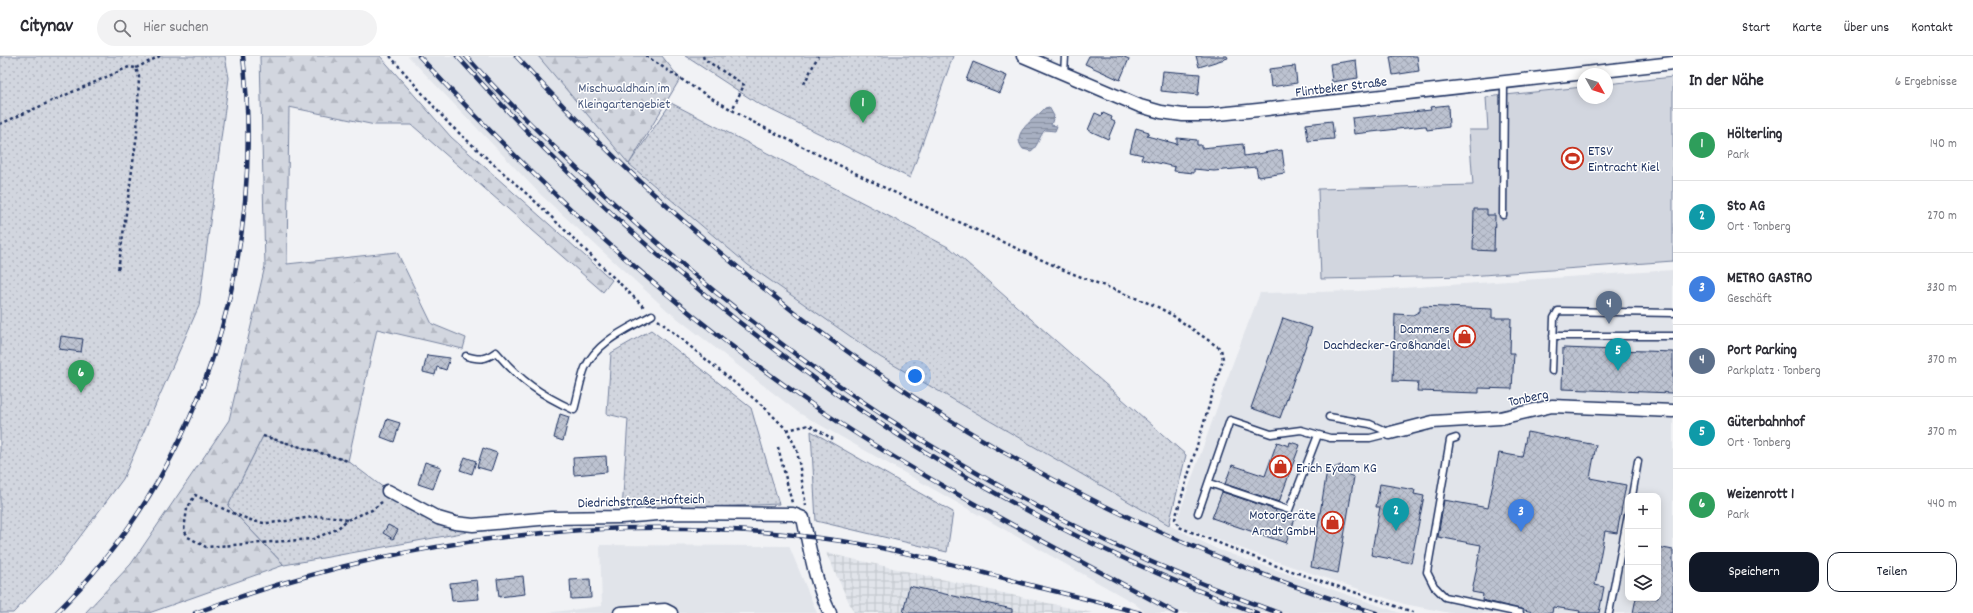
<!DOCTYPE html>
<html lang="de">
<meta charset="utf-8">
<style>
body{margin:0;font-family:Dekko,sans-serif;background:#f2f2f3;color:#2b2b33}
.controls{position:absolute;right:12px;bottom:12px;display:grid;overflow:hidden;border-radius:8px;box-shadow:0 2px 10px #0003}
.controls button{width:36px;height:36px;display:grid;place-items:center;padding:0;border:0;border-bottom:1px solid #e1e1e2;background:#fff;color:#2b2b33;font:20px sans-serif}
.compass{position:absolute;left:1577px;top:12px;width:36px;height:36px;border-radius:50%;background:#fff;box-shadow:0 2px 10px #0003;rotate:129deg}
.you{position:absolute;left:915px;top:320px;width:14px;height:14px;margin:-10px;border:3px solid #fff;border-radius:50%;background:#1a73e8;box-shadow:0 0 0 6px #1a73e833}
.badge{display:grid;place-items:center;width:26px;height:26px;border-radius:50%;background:#111827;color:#fff;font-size:13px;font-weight:700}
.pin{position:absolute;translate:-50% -33px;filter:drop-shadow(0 1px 2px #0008)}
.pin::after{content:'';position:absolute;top:21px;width:14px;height:12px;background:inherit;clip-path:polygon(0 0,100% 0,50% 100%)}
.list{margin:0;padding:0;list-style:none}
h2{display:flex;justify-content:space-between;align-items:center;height:52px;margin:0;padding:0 16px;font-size:17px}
h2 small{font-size:13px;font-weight:400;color:#7c7c81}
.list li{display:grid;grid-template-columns:26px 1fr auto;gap:12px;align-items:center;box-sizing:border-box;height:72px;padding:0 16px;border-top:1px solid #e1e1e2}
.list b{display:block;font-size:15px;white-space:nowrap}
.list p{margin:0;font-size:13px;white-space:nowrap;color:#7c7c81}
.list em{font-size:13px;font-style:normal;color:#7c7c81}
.actions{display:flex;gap:8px;padding:12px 16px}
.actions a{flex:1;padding:9px 0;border:1px solid #111827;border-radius:12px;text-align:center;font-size:14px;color:#111827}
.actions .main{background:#111827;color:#fff}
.icon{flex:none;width:22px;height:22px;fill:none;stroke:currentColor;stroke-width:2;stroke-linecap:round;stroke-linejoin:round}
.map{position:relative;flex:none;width:1673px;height:557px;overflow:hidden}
header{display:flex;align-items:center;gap:24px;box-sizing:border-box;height:56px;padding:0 20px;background:#fff;border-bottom:1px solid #e1e1e2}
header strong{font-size:19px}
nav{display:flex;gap:22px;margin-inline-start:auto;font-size:14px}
.search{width:280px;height:36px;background:#f2f2f3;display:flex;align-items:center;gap:10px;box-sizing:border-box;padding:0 14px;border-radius:22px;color:#7c7c81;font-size:15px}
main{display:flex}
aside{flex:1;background:#fff}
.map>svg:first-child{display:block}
.built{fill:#e1e4ea;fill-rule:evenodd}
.industrial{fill:url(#industrial-grid)}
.grass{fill:url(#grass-dots);stroke:#76829e}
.forest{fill:url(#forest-firs);stroke:#76829e}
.pitch{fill:#d2d6df;stroke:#76829e}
.water{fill:url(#water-rules);stroke:#707c9a}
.building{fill:url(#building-cross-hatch);stroke:#1b2f5e}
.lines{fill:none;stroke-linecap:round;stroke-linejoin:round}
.service-casing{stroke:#1b2f5e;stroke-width:9}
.minor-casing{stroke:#1b2f5e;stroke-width:15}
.path{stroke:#1b2f5e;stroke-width:2.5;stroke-dasharray:3 3;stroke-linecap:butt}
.service{stroke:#fff;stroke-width:6}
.minor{stroke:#fff;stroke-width:12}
.rail-casing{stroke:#1b2f5e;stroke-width:4.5}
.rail{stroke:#fff;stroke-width:3;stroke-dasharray:9;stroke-linecap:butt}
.labels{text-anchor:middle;stroke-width:3;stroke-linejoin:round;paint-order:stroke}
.street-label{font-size:14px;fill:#1b2f5e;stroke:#fff}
.park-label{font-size:14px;fill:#49597e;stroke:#fff}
.poi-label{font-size:14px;fill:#1b2f5e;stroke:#fff;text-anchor:start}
</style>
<header>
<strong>Citynav</strong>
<div class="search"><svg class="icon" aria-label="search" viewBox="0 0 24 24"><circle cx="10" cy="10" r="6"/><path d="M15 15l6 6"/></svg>Hier suchen</div>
<nav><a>Start</a><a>Karte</a><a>Über uns</a><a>Kontakt</a></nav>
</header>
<main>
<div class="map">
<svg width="1673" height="557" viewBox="0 0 1673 557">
<defs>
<pattern id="industrial-grid" width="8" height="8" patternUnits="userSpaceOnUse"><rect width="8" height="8" fill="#e1e4ea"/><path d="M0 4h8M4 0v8" fill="none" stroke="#c0c4cb"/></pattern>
<pattern id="grass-dots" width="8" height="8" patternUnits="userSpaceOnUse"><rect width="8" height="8" fill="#d2d6df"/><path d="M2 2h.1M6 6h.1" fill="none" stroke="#b4b8c2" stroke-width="1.8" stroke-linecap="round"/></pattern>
<pattern id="forest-firs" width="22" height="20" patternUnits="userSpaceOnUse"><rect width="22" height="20" fill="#d2d6df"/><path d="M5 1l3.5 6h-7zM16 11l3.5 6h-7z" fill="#b4b8c2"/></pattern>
<pattern id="water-rules" width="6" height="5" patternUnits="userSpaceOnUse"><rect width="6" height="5" fill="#a8b0c2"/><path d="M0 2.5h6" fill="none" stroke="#8890a1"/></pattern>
<pattern id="building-cross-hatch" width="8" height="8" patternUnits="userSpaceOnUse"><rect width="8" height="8" fill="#bcc2d0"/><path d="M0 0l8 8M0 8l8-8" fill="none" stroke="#a1a7b5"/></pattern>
</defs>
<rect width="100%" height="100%" fill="#f1f2f5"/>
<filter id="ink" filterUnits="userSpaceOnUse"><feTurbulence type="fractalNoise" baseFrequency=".025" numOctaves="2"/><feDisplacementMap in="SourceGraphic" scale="8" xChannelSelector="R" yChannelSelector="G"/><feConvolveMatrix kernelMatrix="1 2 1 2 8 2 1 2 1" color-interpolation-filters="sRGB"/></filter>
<g filter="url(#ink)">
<path class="built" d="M408,0H538L629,108L748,209L880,301L1169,469L1219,494L1400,557H1146L1134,547L799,357L668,255L541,139Z
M1673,214V557H1450L1404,548L1284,508L1180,470L1177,464L1234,304L1260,237L1358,235ZM1628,440H1658V542H1628Z
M600,489L789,490L817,557H547L602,550Z"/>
<path class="industrial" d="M826,497L1092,557H854Z"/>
<path class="grass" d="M0,0H225L229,22L199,250L123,423L58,510L13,557H0Z
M685,0H953L910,122L757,47Z
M671,47L950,192L1186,399L1169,469L880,301L748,209L629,108Z
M651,274L751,352L779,448L622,455L628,363L607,358L611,297Z
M811,375L953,456L947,496L816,465Z
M263,380L348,405L392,438L467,476L284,509L228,450Z"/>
<path class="forest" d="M260,0H380L451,81L612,224L603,236L412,69H375L289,51L287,208L397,196L432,268L466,282L463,293L377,273L348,405L263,380L228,450L284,509L149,557H85L131,508L229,364L265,210Z
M538,0H662L680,23L629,108Z"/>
<path class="pitch" d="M1673,21V205L1469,220L1321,223L1318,133L1473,129L1469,74H1488L1486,41L1583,31V42H1607V28Z"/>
<path class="water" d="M1049,51L1054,60L1051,69L1057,70L1055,75L1045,74C1039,80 1038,91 1031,95L1023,93C1009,76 1036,63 1045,52Z"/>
<path class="building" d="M1089,0H1122L1129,3L1120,24L1085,8Z
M1196,0H1227L1228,2L1199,11Z
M1396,0H1417L1419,15L1393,19L1390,1Z
M1356,4L1358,22L1332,26L1330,8Z
M973,6L1007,20L1000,37L966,24Z
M1295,10L1297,27L1271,31L1269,13Z
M1163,15L1200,18L1198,39L1161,35Z
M1448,49L1449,71L1427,74L1426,70H1424L1354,78L1352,62L1431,54L1430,51Z
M1095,57L1102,60L1103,57L1112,61L1111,64L1115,66L1108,83L1088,74Z
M1332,65L1334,83L1308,85L1306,68Z
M1136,72L1149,76L1147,80L1177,88V82L1197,84V89H1201V92L1243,88L1244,100L1282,94L1285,117L1258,121L1256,111L1214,115L1194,113V117L1174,115L1175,111L1141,103L1143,99L1130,96Z
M1474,153H1487V159H1495L1494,195L1473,194Z
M1420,250L1492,253V262H1511L1510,297H1514L1512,333L1479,332V337L1417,335L1418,326L1393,325L1395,258L1413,259L1420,255Z
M1283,262L1312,272L1280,362L1251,352Z
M61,280L83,283L81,296L59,293Z
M1563,292L1673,296V337L1562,333Z
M427,299L450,302L446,314L437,311L435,319L423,316Z
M560,358L569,361L563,385L554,382Z
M387,363L400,367L394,386L381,381Z
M1527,376L1596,389L1590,422L1626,429L1617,477L1605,475L1595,529L1604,531L1599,557H1579L1580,555L1553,551L1552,557H1537L1482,544L1483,538L1472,536L1481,489L1438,481L1444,444L1488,452L1499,397L1522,401Z
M1277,386L1289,390L1290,386L1300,389L1279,446L1225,428L1232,409L1265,420Z
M483,392L497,397L491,415L477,411Z
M606,400L607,416L574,419L573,402Z
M465,401L476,405L472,418L460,414Z
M425,406L441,411L433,433L418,428Z
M1341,409L1349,419L1354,421L1338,517L1311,511L1327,415Z
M1380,428L1415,434L1414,438L1424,440L1411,507L1371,499L1380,451H1376Z
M1222,436L1276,454L1275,456L1295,463L1286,487L1212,462Z
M388,469L398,474L393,483L383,477Z
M1658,491L1673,494V557H1633L1636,542H1658Z
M523,520L525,538L499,541L497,523Z
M590,523L591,542L571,543L570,524Z
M477,524L479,543L452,545L450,527Z
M909,530L1012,553V557H903Z"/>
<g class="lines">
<defs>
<path id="service" d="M1064,17L1065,0
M1503,159L1504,26
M1553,280H1673
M466,300C479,304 485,304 496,296C521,325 539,338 574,354C578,340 580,325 585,312C597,285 628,273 652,259
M1552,315L1554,262L1558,255L1673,257
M1329,361L1370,368L1390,377
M1456,382L1450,384L1427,516L1434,530L1445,541L1520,557
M1209,427L1289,454L1318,379
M1632,440L1638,405
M1198,457L1230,364L1271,378L1301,374L1330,382H1370L1390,377
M1609,557L1628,459"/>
<path id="minor" d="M1023,0L1140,50L1161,56L1183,59H1208L1258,54L1673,7
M1390,377L1433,366L1500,362L1552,350L1673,355
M388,435L438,462L455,467L473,469L551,462L621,461L670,457L793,458L803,462C810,494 815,527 830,557
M620,557L665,554L671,557"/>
</defs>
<use href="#service" class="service-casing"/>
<use href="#minor" class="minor-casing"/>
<path class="path" d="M390,0L449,68L538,148L645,252
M646,0L693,31L749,64L889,134L1066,215L1156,250L1172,259L1221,293L1223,303L1175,463L1179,471L1271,508L1416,557
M703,0L704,3L744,29L732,54
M136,12L160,0
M804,28L818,0
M0,68L129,11L136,12L139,21L137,78L118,215
M658,264L764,351L787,374L797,394L806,450
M787,374L809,369L833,383
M263,380L348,405
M778,391L792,447
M347,464C321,455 294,466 267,467C251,468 212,447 195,439L187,453L184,474L188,481L206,491L313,483L337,473L347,464L372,454L382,446"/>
<use href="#service" class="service"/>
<use href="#minor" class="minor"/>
<defs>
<path id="rail" d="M419,0C538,129 668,250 813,349C928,428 1054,490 1176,557
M457,0C675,245 948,445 1257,557
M466,0C506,45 550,87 593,128C793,318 1019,464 1279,557
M516,0C756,261 1035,453 1376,557
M56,557C203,412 266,203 243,0
M195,557C392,482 610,455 819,482C888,490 955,509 1022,527C1061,537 1101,546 1140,557"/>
</defs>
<use href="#rail" class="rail-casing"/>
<use href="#rail" class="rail"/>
</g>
</g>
<defs>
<symbol id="stadium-ring" viewBox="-11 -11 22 22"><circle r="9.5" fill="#fff" stroke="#c8321e" stroke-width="1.5"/><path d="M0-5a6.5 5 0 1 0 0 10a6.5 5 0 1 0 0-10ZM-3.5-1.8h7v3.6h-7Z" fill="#c8321e"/></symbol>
<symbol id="shop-ring" viewBox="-11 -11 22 22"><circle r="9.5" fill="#fff" stroke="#c8321e" stroke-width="1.5"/><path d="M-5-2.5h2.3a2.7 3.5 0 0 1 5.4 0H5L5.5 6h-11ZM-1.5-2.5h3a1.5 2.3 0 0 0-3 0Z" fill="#c8321e"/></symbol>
</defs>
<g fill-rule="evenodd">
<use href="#stadium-ring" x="1560" y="90" width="25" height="25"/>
<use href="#shop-ring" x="1452" y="268" width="25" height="25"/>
<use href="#shop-ring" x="1268" y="398" width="25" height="25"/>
<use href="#shop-ring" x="1320" y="454" width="25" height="25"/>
</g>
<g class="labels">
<g class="street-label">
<text transform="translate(1341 30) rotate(-7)" y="5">Flintbeker Straße</text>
<text transform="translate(1528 341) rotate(-12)" y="5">Tonberg</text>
<text transform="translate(641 444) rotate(-2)" y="5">Diedrichstraße-Hofteich</text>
</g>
<g class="park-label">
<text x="624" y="36">Mischwaldhain im<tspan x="624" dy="16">Kleingartengebiet</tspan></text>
</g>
<g class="poi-label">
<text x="1588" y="99">ETSV<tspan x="1588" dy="16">Eintracht Kiel</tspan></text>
<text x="1450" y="277" text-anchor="end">Dammers<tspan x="1450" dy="16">Dachdecker-Großhandel</tspan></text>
<text x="1296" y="416">Erich Eydam KG</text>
<text x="1316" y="463" text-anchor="end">Motorgeräte<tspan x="1316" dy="16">Arndt GmbH</tspan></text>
</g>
</g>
</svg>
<div class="controls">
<button>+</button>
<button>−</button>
<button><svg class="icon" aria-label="layers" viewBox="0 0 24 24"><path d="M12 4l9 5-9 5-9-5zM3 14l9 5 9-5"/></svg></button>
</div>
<svg class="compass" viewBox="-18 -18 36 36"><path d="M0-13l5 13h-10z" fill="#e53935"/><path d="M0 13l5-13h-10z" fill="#7c7c81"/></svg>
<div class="you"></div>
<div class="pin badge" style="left:863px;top:67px;background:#2e9e5b">1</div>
<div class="pin badge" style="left:1396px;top:475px;background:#0f9aa8">2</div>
<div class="pin badge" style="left:1521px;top:476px;background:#3f7fe0">3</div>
<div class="pin badge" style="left:1609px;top:268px;background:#5c6f8a">4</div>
<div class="pin badge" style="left:1618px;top:315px;background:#0f9aa8">5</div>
<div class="pin badge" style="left:81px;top:337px;background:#2e9e5b">6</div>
</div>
<aside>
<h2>In der Nähe<small>6 Ergebnisse</small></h2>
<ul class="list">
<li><span class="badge" style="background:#2e9e5b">1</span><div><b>Hölterling</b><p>Park</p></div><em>140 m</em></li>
<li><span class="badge" style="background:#0f9aa8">2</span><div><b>Sto AG</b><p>Ort · Tonberg</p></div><em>270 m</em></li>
<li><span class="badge" style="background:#3f7fe0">3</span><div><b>METRO GASTRO</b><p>Geschäft</p></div><em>330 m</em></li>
<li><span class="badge" style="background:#5c6f8a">4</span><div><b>Port Parking</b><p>Parkplatz · Tonberg</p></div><em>370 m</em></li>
<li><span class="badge" style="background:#0f9aa8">5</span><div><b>Güterbahnhof</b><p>Ort · Tonberg</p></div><em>370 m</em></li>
<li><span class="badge" style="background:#2e9e5b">6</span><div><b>Weizenrott 1</b><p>Park</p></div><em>440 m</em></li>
</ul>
<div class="actions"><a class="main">Speichern</a><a>Teilen</a></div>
</aside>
</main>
